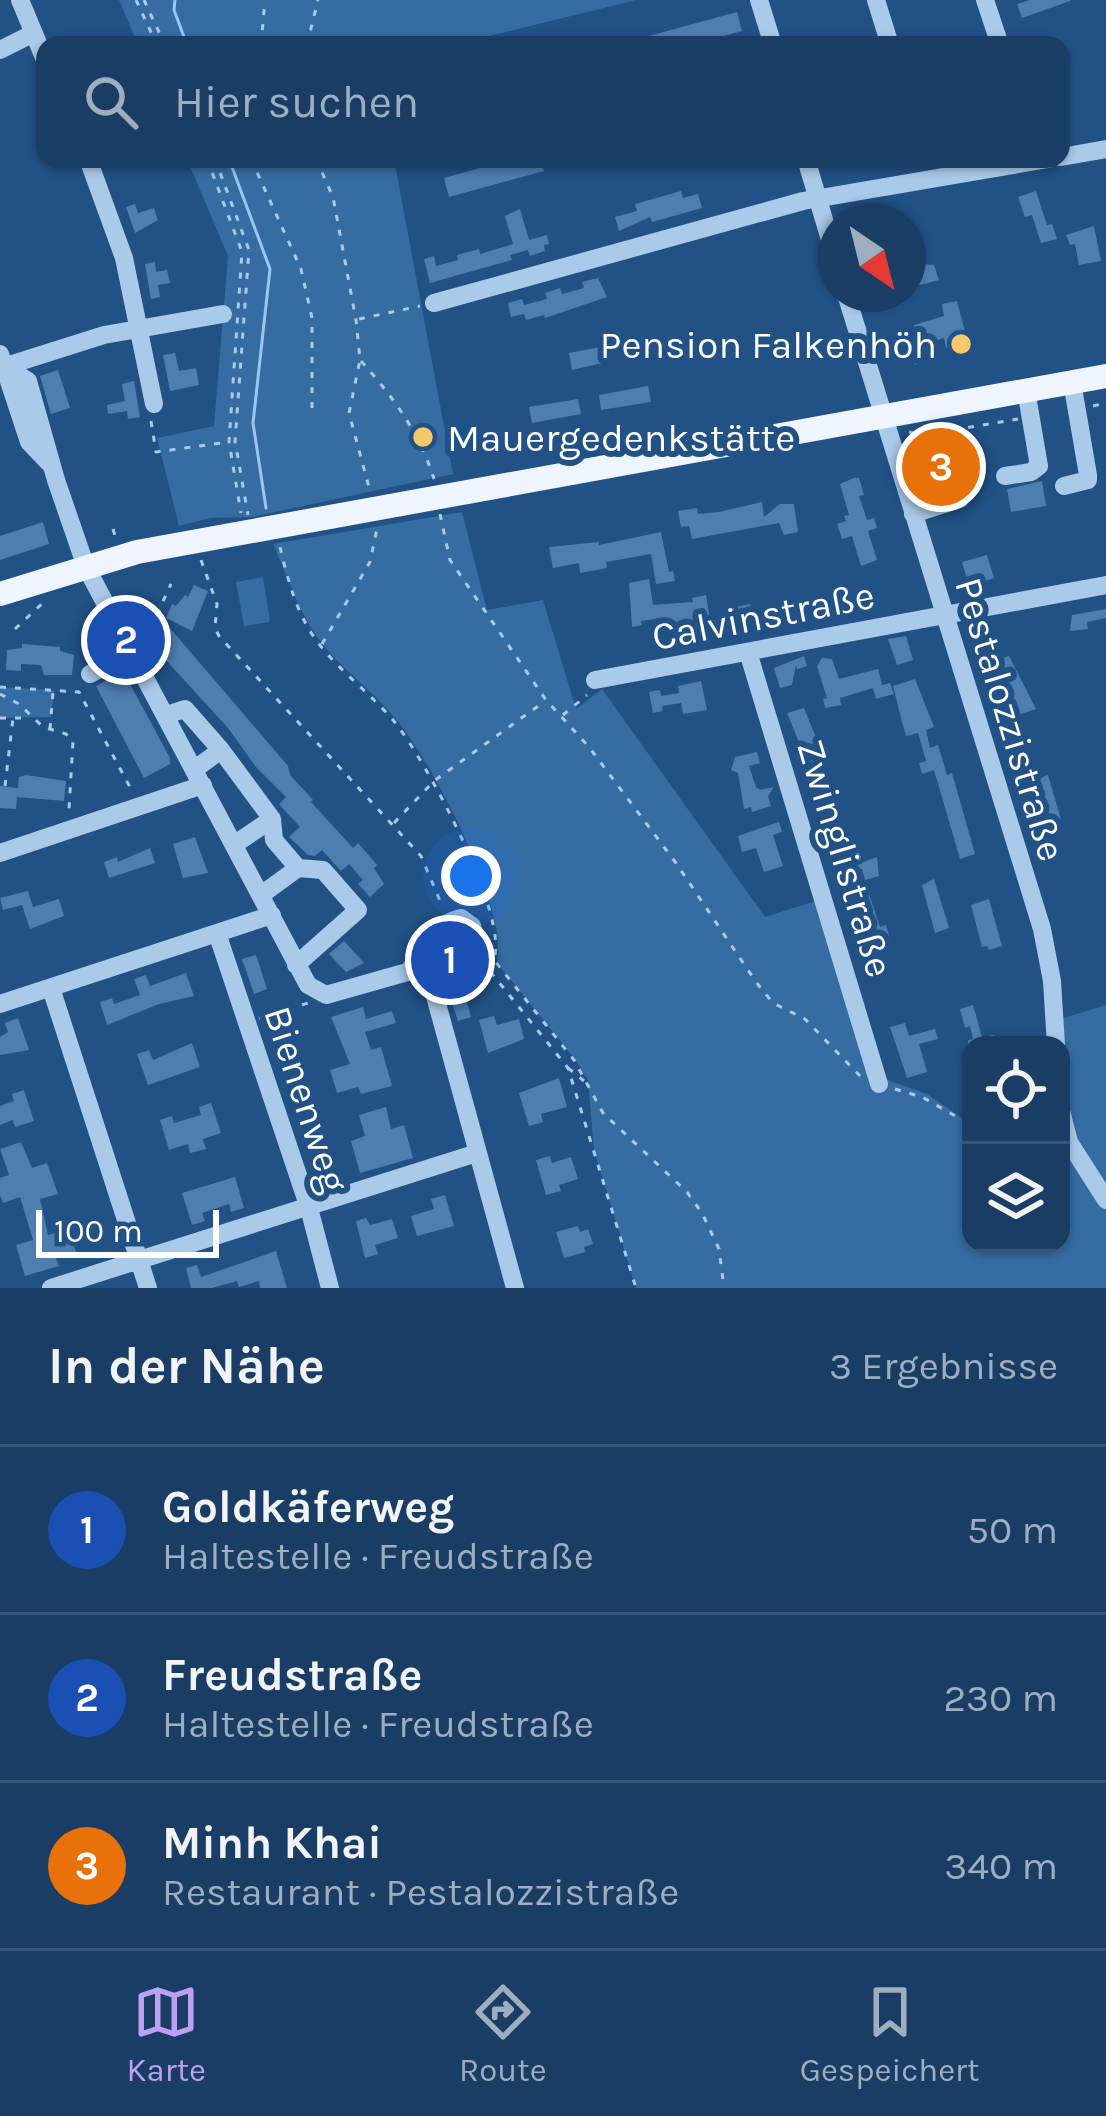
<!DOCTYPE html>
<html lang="de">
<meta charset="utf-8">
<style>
body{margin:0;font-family:Karla,sans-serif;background:#22446a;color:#f1f3f6}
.controls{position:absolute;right:36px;bottom:36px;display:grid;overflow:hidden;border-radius:24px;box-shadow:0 3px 9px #0004}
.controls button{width:108px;height:108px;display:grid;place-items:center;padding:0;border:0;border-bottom:3px solid #375678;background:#193d64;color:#f1f3f6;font:60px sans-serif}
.compass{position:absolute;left:818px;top:204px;width:108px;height:108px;border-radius:50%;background:#193d64;box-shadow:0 3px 9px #0004;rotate:145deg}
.scale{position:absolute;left:36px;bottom:30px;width:183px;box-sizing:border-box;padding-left:12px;border:6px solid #fff;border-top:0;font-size:33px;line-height:42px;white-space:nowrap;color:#fff;-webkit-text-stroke:9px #215185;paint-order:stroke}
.you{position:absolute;left:471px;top:876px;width:42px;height:42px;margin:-30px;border:9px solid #fff;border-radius:50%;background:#1a73e8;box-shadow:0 0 0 18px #1a73e833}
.badge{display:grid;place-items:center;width:78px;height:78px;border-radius:50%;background:#bca0f2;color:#fff;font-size:39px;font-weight:700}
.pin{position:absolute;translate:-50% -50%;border:6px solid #fff;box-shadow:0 3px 12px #0006}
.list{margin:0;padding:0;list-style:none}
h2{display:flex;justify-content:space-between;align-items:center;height:156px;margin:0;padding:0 48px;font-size:51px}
h2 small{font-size:39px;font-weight:400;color:#9faebf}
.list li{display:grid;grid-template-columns:78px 1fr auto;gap:36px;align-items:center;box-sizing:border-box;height:168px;padding:0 48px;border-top:3px solid #375678}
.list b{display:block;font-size:45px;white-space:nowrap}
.list p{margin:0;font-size:39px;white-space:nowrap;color:#9faebf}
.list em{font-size:39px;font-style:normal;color:#9faebf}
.icon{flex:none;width:66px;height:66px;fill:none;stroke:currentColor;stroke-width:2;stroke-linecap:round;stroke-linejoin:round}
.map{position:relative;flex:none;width:1106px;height:1288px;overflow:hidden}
.search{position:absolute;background:#193d64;box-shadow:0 3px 9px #0004;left:36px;right:36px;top:36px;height:132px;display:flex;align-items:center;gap:30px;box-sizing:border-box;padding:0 42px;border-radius:24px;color:#9faebf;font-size:45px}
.sheet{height:660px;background:#193d64}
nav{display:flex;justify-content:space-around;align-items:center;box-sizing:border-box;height:168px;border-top:3px solid #375678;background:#193d64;font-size:33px;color:#9faebf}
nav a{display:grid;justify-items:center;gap:6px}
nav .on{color:#bca0f2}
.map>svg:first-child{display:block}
.green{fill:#356ca2}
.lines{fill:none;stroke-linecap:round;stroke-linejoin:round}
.stream{stroke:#9ec5ea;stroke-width:3}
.building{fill:#4e7eb0}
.path{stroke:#aacae9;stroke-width:3;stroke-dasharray:6 9;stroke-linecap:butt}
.minor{stroke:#aacae9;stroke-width:18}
.major{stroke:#eef5fe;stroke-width:24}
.poi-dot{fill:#f6c86c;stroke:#215185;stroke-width:4.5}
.labels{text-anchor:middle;stroke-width:12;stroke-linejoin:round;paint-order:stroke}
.poi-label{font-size:39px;fill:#fff;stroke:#215185;text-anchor:end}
.street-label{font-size:39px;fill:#fff;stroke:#215185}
</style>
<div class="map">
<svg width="1106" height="1288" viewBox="0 0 1106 1288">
<rect width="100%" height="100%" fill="#215185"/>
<path class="green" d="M119,0H636L453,45H138Z
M187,159H394L453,474L252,517L211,518L179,526L157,438L214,426L228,256Z
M462,512L487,610L543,600L576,709L602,689L765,917L825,898L885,1079L927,1094L971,1124V1243H1061V1045L1054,1021L1106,1005V1288H636L594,1150L588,1080L575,1059L497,963C510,910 431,760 395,718C371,689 339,667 317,637C298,610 287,575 273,544Z
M263,577L270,622L244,626L236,582Z
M0,687L54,690L51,717L0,718Z"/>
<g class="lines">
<path class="stream" d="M175,0L174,10L187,45
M229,159L270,269L253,423L266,508"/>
</g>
<path class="building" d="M1030,0H1070V1L1022,18L1017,4Z
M737,12L742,31L691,45H652L649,36Z
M512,159L562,162L543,167L544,171L449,197L444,178Z
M681,191L683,198L698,194L702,208L652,222L650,217L619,231L615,217L637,211L635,204Z
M1036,191L1047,225L1052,224L1057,239L1041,243L1032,215L1025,217L1018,197Z
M135,204L138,213L154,208L158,220L135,233L126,207Z
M520,209L529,240L547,235L549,244L544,245L545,251L530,256L528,250L510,255L512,260L430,283L424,259L434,256L436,266L458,260L457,255L479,249L480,254L513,244L505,216Z
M1094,226L1101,261L1079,265L1075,244L1070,245L1066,235Z
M155,262L156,272L167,270L170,283L158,285L160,297L151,299L145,264Z
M921,264L934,265L939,280L920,285L910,280L908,268Z
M598,278L607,297L545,318L544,315L526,320L524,314L511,317L508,303L522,299L524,305L547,299L545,293L560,288L562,294L584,288L582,282Z
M957,301L970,351L955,353L954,347L946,348L944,338L925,344L930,360L915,365L909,348L919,344L914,325L944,316L942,304Z
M600,347L603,363L572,370L569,353Z
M175,353L179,371L196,368L199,385L170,391L163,355Z
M58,370L70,408L51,414L40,376Z
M134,381L140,417L128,419L127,411L108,414L107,405L125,401L122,384Z
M648,386L651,402L601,410L599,395Z
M578,399L581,414L532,423L529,407Z
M950,459L955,486L934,492L931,472L938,471L937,462Z
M854,478H859L864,495L859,496L867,520L874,518L877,528L868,531L877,560L861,566L852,536L842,539L837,524L846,521L844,516L849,515L840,484Z
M1042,481L1046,506L1011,512L1007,489Z
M762,502L764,517L780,504H794L798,532L784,535L779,523L692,539L689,526L681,527L678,511L697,508L698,514L719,512Z
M43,522L49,544L0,560V536Z
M661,532L669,572L673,571L675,581L656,584L651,554L606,562L607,568L580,573L579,563L553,568L549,547L599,542V545Z
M987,555L994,578L969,586L962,562Z
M649,579L653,605L693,602L692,598L706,595L710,620L689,624L693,644L684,646L680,626L673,627L672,623L666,624L661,618L641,621L642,625L632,627L629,583Z
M194,585L208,591L192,631L166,618L172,604L176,606L185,595L188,597Z
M809,602L810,608L819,606L821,617L766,627L765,622L730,628L731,608L750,604L754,614Z
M1106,609V618L1087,622L1088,629L1070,631L1072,615Z
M169,627L288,766L290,775L313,800L311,802L353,848L358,843L377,865L374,868L384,884L370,897L358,884L363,880L349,864L341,871L322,850L315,856L308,855L289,837L300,827L279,804L286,797L256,767L228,728L164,658L169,649L163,642Z
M906,636L913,660L897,665L888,639Z
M22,644L60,647V651L74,655L72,675H44L41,665L21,664V671L6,670L7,650L22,648Z
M804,656L807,666L797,669L796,665L792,685L780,688L774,668Z
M1009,656L1036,709L1015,716L995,661Z
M822,658L832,659L839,679L878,669L882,685L890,683L894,694L876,699L873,688L840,698L841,705L825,708L823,699L827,698L817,666Z
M123,671L170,758V764L144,778L96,686Z
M915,679L934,727L926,730L930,748L938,745L947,775L952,773L975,854L960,859L934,770L922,774L919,763L926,761L918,733L906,736L901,718L893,686Z
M701,681L707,710L683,714L681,703L662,706L663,711L653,713L649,692L660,690L661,696L679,693L678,686Z
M804,708L817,740L821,739L824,749L820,750L832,788L811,794L806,759L787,713Z
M757,752L760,763L749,766L756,787L760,790L774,787L768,796L771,806L752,812L751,807L744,809L738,773L731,770L735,757Z
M26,775L66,781L64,801L17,797L16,809L0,808V786L18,788L19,777Z
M1048,775L1062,823L1049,827L1031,781Z
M779,822L782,832L773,835L783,866L764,872L756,848L742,852L738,836Z
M829,825L851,834L863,862L877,857L879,876L865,880L862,869L844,874Z
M195,837L208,873L183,878L173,844Z
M150,848L155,863L109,878L104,862L117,857L118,862Z
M934,879L949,928L935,933L922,885Z
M28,891L33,907L59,899L64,916L30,929L22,905L3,910L0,898Z
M869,894L880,927L886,925L891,942L868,950L852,899Z
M989,899L1002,946L989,950L987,946L982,947L971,905Z
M344,941L364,963L346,972L329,954Z
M256,955L267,989L254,994L242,959Z
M186,973L194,996L159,1004L107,1025L100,1002L112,998L114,1004L140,995L134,979L146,975L150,986Z
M461,981L471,1017L458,1021L446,985Z
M973,1005L982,1037L994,1035L996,1045H968V1040L973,1039L970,1026L965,1028L960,1009Z
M363,1007L366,1019L392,1011L396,1023L365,1032L371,1050L381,1047L392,1086L361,1094L358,1087L337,1093L330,1070L350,1064L331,1017Z
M494,1016L497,1025L519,1019L524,1039L488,1053L479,1020Z
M18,1018L29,1050L0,1055V1037L8,1032L5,1023Z
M905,1023L909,1036L935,1029L938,1039L919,1044L927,1072L907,1078L890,1027Z
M192,1043L200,1067L148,1085L137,1054L149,1050L153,1060Z
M559,1078L567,1107L541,1114L543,1122L529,1126L519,1093Z
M24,1090L34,1121L15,1127L13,1120L0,1125V1106L14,1101L12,1094Z
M211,1103L221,1133L203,1139L206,1149L190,1153L188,1144L169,1150L160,1120L172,1116L174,1123L201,1115L199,1107Z
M386,1107L391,1129L404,1125L413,1158L360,1173L351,1141L365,1136L359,1115Z
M21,1142L32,1168L47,1163L58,1194L40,1199L48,1235L69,1229L76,1252L56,1258L59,1266L25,1276L16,1245L33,1240L20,1197L3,1203L0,1195V1178L9,1175L0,1149Z
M550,1156L552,1163L571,1157L578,1179L559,1185L561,1191L546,1195L536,1160Z
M235,1177L244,1208L231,1212L229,1204L202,1213L205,1221L192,1225L182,1193Z
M445,1195L454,1226L417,1236L411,1216L434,1209L431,1199Z
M366,1218L370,1225L392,1219L398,1238L375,1245L378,1254L365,1258L356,1221Z
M578,1226L580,1232L588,1229L593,1244L584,1247L585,1252L564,1258L556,1232Z
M276,1251L287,1288H260L259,1281L239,1287L237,1281L212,1288H191L186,1268L197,1265L201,1277Z"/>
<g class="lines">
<path class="path" d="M136,0L157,45
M144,0L165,45
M261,45L265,0
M307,45L318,0
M207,159L242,252L229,442L241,513
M215,159L249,250L235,441L248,515
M251,159L301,269L312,318V413
M316,159L333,197L356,320L360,360L349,413L370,491
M359,319L420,306
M361,361C394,398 419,432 434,479
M1093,406L1106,403
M151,421L156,452L229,442
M909,432L924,435L1018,419
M909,452L922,436
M440,514L450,560L546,700L589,747L676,863L756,982L773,1003L805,1019L863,1079
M113,529L116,539
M280,547C288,580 296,612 316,640C338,670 369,692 393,720C425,758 509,914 494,960L574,1060L603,1113L687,1192L702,1213L719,1249L724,1288
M201,560L217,604L215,628L219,636L421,856L443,908
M15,629L46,600
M141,639L147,636L171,584
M322,644L370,562L378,524
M0,687L79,692L131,789
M0,694L19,704L43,727L66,734L73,741L69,809
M563,715L587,695
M0,718H28
M50,729L53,692
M5,786L13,718
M394,823L434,781L545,701
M481,960L568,1068L636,1288
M259,1018L308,1003
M568,1068L584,1081
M895,1089L922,1097L971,1125"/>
<path class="minor" d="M20,0L45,60
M759,0L773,45
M876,0L890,45
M985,0L1000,45
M0,50L34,33
M1061,157L1106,149
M88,159L124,258L154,404
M806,159L836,260
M846,294L1042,929L1052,981L1056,1045
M434,303L803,201L1048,159
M0,354L29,442L52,466
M5,366L28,381L56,480L86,567L308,985L326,995L464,956L476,941L472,926L461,918C434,924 421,948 409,972
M0,368L104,335L223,314
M1005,476L1031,472L1039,466L1026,390
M1064,486L1088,480V475L1072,382
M913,514L960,499
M748,652L879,1084
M90,674L132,651
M595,680L1106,585
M166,715L185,709L221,750L195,769
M221,750L272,819L274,840L298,868
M235,844L272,819
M0,853L203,785
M261,895L298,868L323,870L358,910L296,965
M217,933L309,1208L330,1288
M427,967L515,1288
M51,988L148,1288
M0,1004L272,915
M1061,1111L1069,1142L1106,1200
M51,1288L477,1153"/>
<path class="major" d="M0,594L137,552L1106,376"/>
</g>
<g class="poi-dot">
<circle cx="961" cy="344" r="12"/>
<circle cx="423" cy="437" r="12"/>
</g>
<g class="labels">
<g class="poi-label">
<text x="937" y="358">Pension Falkenhöh</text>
<text x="447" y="451" text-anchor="start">Mauergedenkstätte</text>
</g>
<g class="street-label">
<text transform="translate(763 615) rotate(-11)" y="14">Calvinstraße</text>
<text transform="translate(1011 719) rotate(73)" y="14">Pestalozzistraße</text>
<text transform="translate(846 858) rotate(73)" y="14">Zwinglistraße</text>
<text transform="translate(307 1099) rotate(72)" y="14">Bienenweg</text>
</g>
</g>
</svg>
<div class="controls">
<button><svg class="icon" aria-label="locate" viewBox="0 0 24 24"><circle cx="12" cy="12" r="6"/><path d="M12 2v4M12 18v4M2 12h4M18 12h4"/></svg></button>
<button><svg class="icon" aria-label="layers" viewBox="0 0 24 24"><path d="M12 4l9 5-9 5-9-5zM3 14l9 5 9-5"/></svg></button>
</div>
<svg class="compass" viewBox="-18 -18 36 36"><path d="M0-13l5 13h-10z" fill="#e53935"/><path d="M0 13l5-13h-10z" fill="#9faebf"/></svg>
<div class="scale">100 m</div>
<div class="you"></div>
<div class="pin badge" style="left:450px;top:960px;background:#1a4fb4">1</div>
<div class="pin badge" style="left:126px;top:640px;background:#1a4fb4">2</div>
<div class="pin badge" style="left:941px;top:467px;background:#e8710a">3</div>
<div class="search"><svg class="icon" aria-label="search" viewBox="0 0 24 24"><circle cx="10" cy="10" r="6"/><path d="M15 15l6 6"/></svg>Hier suchen</div>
</div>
<section class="sheet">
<h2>In der Nähe<small>3 Ergebnisse</small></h2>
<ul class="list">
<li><span class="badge" style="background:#1a4fb4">1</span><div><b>Goldkäferweg</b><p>Haltestelle · Freudstraße</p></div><em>50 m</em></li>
<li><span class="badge" style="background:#1a4fb4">2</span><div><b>Freudstraße</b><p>Haltestelle · Freudstraße</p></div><em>230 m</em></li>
<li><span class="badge" style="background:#e8710a">3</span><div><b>Minh Khai</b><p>Restaurant · Pestalozzistraße</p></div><em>340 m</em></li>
</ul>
</section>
<nav>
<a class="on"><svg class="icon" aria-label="map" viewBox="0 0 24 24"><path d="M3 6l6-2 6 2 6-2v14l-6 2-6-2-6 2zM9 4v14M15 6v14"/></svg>Karte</a>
<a><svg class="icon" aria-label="directions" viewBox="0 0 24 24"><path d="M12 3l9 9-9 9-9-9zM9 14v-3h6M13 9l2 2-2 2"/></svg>Route</a>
<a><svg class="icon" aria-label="saved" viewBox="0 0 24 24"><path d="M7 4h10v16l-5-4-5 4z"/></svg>Gespeichert</a>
</nav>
